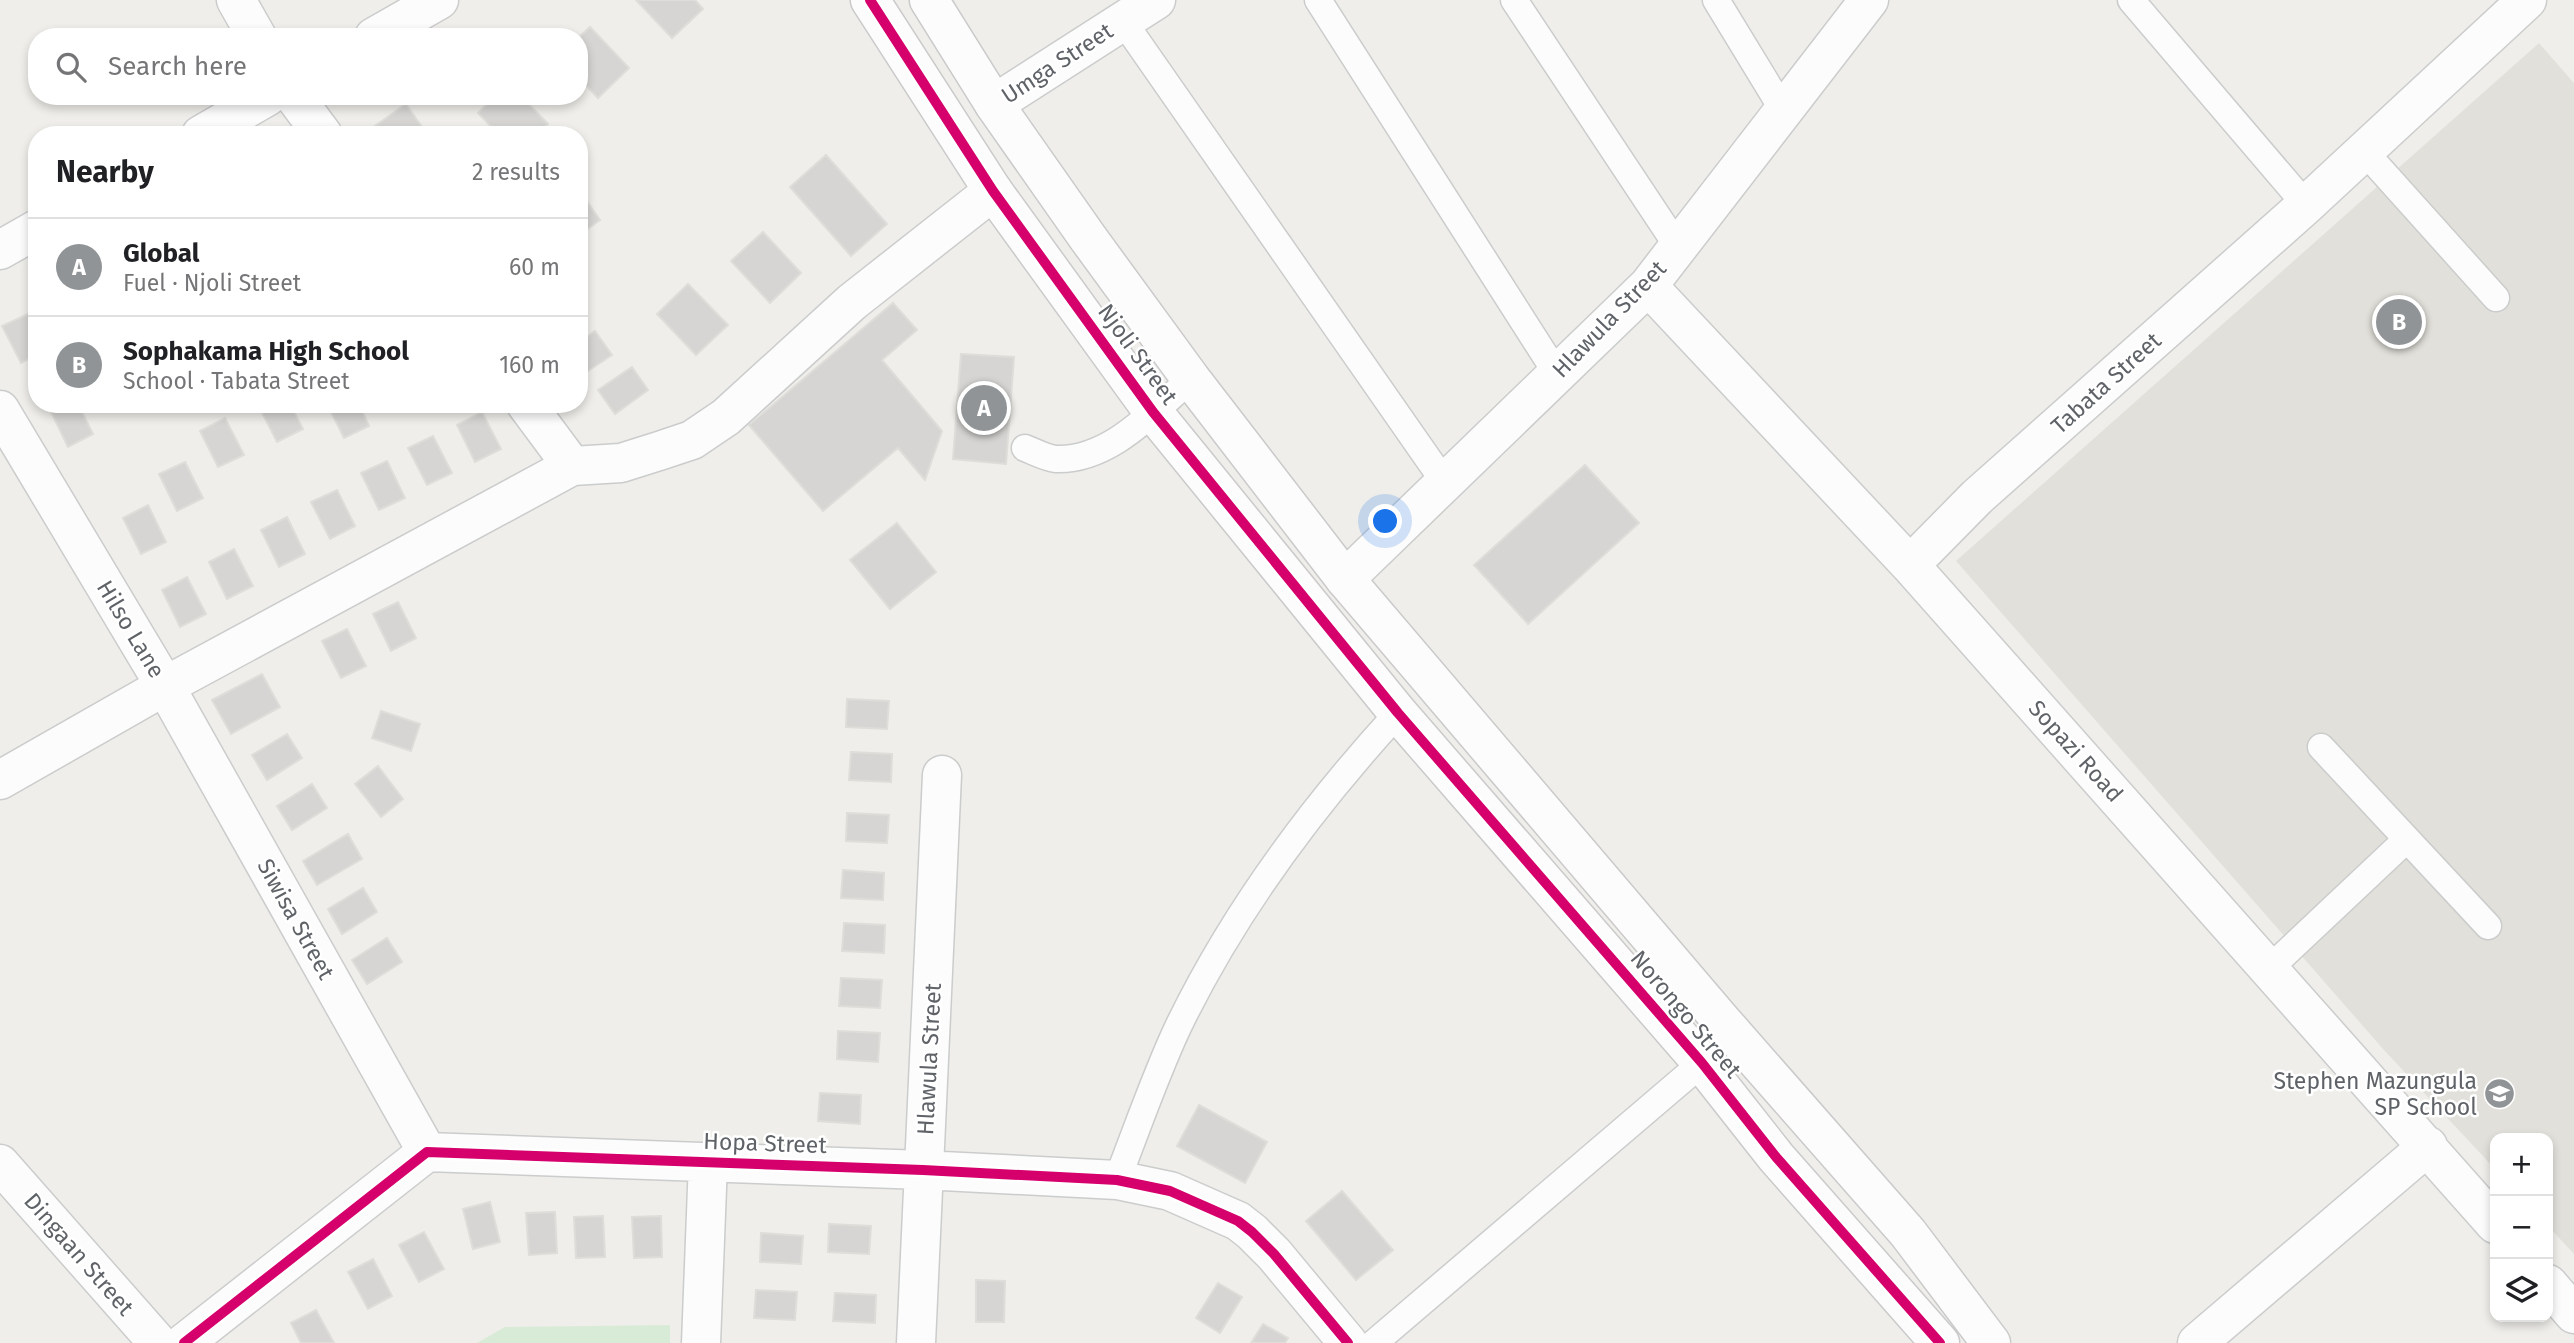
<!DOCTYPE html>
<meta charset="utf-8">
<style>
body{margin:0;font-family:"Fira Sans",sans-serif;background:#f6f6f6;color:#202124}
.controls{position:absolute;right:21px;bottom:21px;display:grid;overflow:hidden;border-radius:14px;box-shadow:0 4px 10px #0003}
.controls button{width:63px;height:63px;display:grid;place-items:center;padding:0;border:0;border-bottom:2px solid #e0e0e0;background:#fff;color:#202124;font:35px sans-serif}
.you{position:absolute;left:1386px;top:522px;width:24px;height:24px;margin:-18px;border:5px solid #fff;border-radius:50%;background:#1a73e8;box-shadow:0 0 0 10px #1a73e833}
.badge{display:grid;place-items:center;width:46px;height:46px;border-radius:50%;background:#919496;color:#fff;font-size:23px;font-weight:700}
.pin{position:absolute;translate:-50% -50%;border:4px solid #fff;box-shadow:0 2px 7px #0006}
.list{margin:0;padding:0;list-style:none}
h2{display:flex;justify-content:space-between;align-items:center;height:91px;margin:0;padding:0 28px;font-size:30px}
h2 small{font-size:23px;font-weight:400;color:#757577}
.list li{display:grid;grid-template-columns:46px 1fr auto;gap:21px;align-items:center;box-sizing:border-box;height:98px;padding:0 28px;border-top:2px solid #e0e0e0}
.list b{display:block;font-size:26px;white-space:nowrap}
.list p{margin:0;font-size:23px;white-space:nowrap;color:#757577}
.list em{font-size:23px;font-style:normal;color:#757577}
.icon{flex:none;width:38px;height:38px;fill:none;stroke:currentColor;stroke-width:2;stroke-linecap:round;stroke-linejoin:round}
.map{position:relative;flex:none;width:2574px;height:1343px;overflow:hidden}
.search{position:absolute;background:#fff;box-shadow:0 4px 10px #0003;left:28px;top:28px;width:560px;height:77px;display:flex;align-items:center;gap:18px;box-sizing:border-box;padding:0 24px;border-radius:28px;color:#757577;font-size:26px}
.panel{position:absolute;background:#fff;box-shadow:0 4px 10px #0003;left:28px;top:126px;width:560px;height:287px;border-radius:28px}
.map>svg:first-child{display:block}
.education{fill:#e2e0da}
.green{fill:#d8ebd6}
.building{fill:#d6d5d3;stroke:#deddd9;stroke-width:2}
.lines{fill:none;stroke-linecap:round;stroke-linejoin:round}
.lane-casing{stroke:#cbcccc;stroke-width:29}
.street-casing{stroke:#cbcccc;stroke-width:41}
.secondary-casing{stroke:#cacacb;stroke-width:41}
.lane{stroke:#fdfcfc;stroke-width:26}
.street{stroke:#fdfcfc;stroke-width:38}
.secondary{stroke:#fdfcfc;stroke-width:38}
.cycleway-casing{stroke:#fff;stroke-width:15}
.cycleway{stroke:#d6006c;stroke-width:10}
.labels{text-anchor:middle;stroke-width:5;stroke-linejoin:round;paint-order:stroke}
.street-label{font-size:23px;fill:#5f6368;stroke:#fff}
.poi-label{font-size:23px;fill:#5f6368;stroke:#fff;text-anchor:end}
</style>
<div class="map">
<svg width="2574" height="1343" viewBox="0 0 2574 1343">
<rect width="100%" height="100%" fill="#efeeea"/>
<path class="education" d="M2539,43L2574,83V1254L2548,1226V1138H2495V1169L2384,1050L1956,561Z"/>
<path class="green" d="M670,1325V1343H477L505,1327Z"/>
<path class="building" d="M636,0H695L703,9L672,38Z
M590,27L629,68L598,98L579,78V37Z
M495,96H521L548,124L537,135H499L478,113Z
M406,104L422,127L411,135H377L372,128Z
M826,155L887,224L851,256L790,187Z
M584,197L600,220L579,235V201Z
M763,232L801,273L770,303L731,261Z
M688,284L728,325L696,355L657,314Z
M893,303L917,330L882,360L942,431L925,480L898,448L823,511L749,425Z
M28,314L37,331V355L21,363L2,326Z
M595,331L612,355L579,377V343Z
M961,354L1014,357L1006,464L953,459Z
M632,367L648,390L615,414L598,390Z
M61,404H78L93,434L68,447L50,410Z
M290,404L303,429L277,442L258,405Z
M327,404H359L369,426L344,438Z
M482,412L501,449L475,462L457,425Z
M225,418L244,455L218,467L200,431Z
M433,436L452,473L427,485L408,448Z
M387,461L405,498L379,510L361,473Z
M185,462L203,498L177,511L159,474Z
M1585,465L1639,523L1528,624L1474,565Z
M337,490L355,526L330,539L311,502Z
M148,505L166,542L141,554L123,518Z
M287,517L305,554L279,567L261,530Z
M897,523L936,572L890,609L850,560Z
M234,549L253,586L227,599L209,562Z
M187,577L206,614L180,627L162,590Z
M398,602L416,638L391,651L373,614Z
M347,629L366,666L341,678L322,641Z
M262,674L280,707L231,734L212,700Z
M847,699L889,701L887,729L846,727Z
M381,711L420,724L411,751L372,738Z
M287,734L302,758L267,780L252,755Z
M851,752L892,754L891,782L849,780Z
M378,766L403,799L381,817L355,784Z
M312,784L327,808L292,830L277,806Z
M847,813L889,815L887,843L846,841Z
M348,834L362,859L317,885L303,861Z
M843,870L884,873L883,900L841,898Z
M363,888L377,912L342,934L328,909Z
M844,923L885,925L884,953L842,951Z
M387,938L402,962L367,984L352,960Z
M841,978L882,980L880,1008L839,1006Z
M838,1031L880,1033L878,1062L837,1059Z
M820,1093L861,1095L860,1124L818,1121Z
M1199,1105L1267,1142L1245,1183L1177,1146Z
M1342,1191L1393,1250L1356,1280L1306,1221Z
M490,1202L500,1242L473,1249L463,1209Z
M555,1212L557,1253L529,1255L526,1213Z
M603,1216L605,1257L576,1258L574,1217Z
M661,1216L662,1257L634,1258L632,1217Z
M829,1224L871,1226L869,1254L828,1252Z
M424,1232L444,1269L419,1282L399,1245Z
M761,1233L803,1236L801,1264L760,1262Z
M373,1259L392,1296L368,1309L348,1272Z
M976,1280L1005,1281L1004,1322H976Z
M1218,1283L1242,1297L1220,1333L1196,1318Z
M756,1290L797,1292L795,1320L754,1318Z
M835,1293L876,1295L875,1323L833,1321Z
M316,1310L334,1343H301L291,1323Z
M1263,1324L1288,1338L1285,1343H1251Z"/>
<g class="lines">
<defs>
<path id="lane" d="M1318,0L1557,374
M1514,0L1678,247
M1716,0L1783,110
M2131,0L2306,205
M1123,21L1445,483
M2364,151L2496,298
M1025,448C1035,452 1046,458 1056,459C1110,461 1153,411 1191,379
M2321,747L2488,926
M2270,968L2406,840
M1117,1180C1137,1129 1155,1076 1178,1027C1234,911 1311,808 1398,713
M1374,1343L1702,1063"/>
<path id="street" d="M236,0L257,37
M374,37L439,0
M294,96L323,135
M994,104L1156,0
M201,135L268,96
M0,250L37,229
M1648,286L1910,565L2495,1224
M526,404L572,466
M0,410L165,686L427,1152
M1910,565L1977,497L2306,205L2527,0
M1345,579L1648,286L1869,0
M0,780L165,686L572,466L621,463L659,451L692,440L726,417L852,302L993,191
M0,1164L158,1343
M2548,1284L2574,1314
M184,1343L427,1152L923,1170L1117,1180L1170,1191L1238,1221L1252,1232L1274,1254L1348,1343
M701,1343L708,1162
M916,1343L942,775
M2197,1343L2428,1146"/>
<path id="secondary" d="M870,0L993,191L1153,412L1398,713L1702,1063L1776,1157L1940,1343
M929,0L994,104L1088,238L1191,379L1345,579L1721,1020L1908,1233L1991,1343"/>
</defs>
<use href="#lane" class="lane-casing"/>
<use href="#street" class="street-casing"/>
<use href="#secondary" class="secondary-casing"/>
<use href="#lane" class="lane"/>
<use href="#street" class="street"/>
<use href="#secondary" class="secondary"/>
<defs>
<path id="cycleway" d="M870,0L993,191L1153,412L1398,713L1702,1063L1776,1157L1940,1343
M184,1343L427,1152L923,1170L1117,1180L1170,1191L1238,1221L1252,1232L1274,1254L1348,1343"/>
</defs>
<use href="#cycleway" class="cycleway-casing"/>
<use href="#cycleway" class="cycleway"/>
</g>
<defs>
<symbol id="school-disc" viewBox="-11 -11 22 22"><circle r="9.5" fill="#919496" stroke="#fff"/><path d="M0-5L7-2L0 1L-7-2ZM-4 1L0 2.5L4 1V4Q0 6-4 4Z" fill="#fff"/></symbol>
</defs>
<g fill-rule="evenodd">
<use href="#school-disc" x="2482" y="1076" width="35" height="35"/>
</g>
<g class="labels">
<g class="street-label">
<text transform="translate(1057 63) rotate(-33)" y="8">Umga Street</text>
<text transform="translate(1609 319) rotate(-46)" y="8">Hlawula Street</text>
<text transform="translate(1138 354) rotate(54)" y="8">Njoli Street</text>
<text transform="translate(2106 383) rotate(-42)" y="8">Tabata Street</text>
<text transform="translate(131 629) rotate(59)" y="8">Hilso Lane</text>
<text transform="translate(2076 751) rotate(48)" y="8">Sopazi Road</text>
<text transform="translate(296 919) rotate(61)" y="8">Siwisa Street</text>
<text transform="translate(1686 1014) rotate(50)" y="8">Norongo Street</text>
<text transform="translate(929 1059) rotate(-87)" y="8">Hlawula Street</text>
<text transform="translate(765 1143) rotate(2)" y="8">Hopa Street</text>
<text transform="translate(79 1254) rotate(49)" y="8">Dingaan Street</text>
</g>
<g class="poi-label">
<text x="2477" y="1089">Stephen Mazungula<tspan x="2477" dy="26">SP School</tspan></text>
</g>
</g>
</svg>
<div class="controls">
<button>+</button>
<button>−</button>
<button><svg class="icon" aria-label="layers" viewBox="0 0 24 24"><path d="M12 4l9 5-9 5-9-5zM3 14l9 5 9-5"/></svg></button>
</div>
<div class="you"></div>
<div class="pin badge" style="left:984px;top:408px">A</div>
<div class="pin badge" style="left:2399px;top:322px">B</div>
<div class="search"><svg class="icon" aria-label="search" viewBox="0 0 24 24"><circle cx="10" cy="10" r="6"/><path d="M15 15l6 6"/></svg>Search here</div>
<section class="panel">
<h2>Nearby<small>2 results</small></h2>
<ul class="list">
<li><span class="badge">A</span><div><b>Global</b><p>Fuel · Njoli Street</p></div><em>60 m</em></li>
<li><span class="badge">B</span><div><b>Sophakama High School</b><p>School · Tabata Street</p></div><em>160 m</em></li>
</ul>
</section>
</div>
